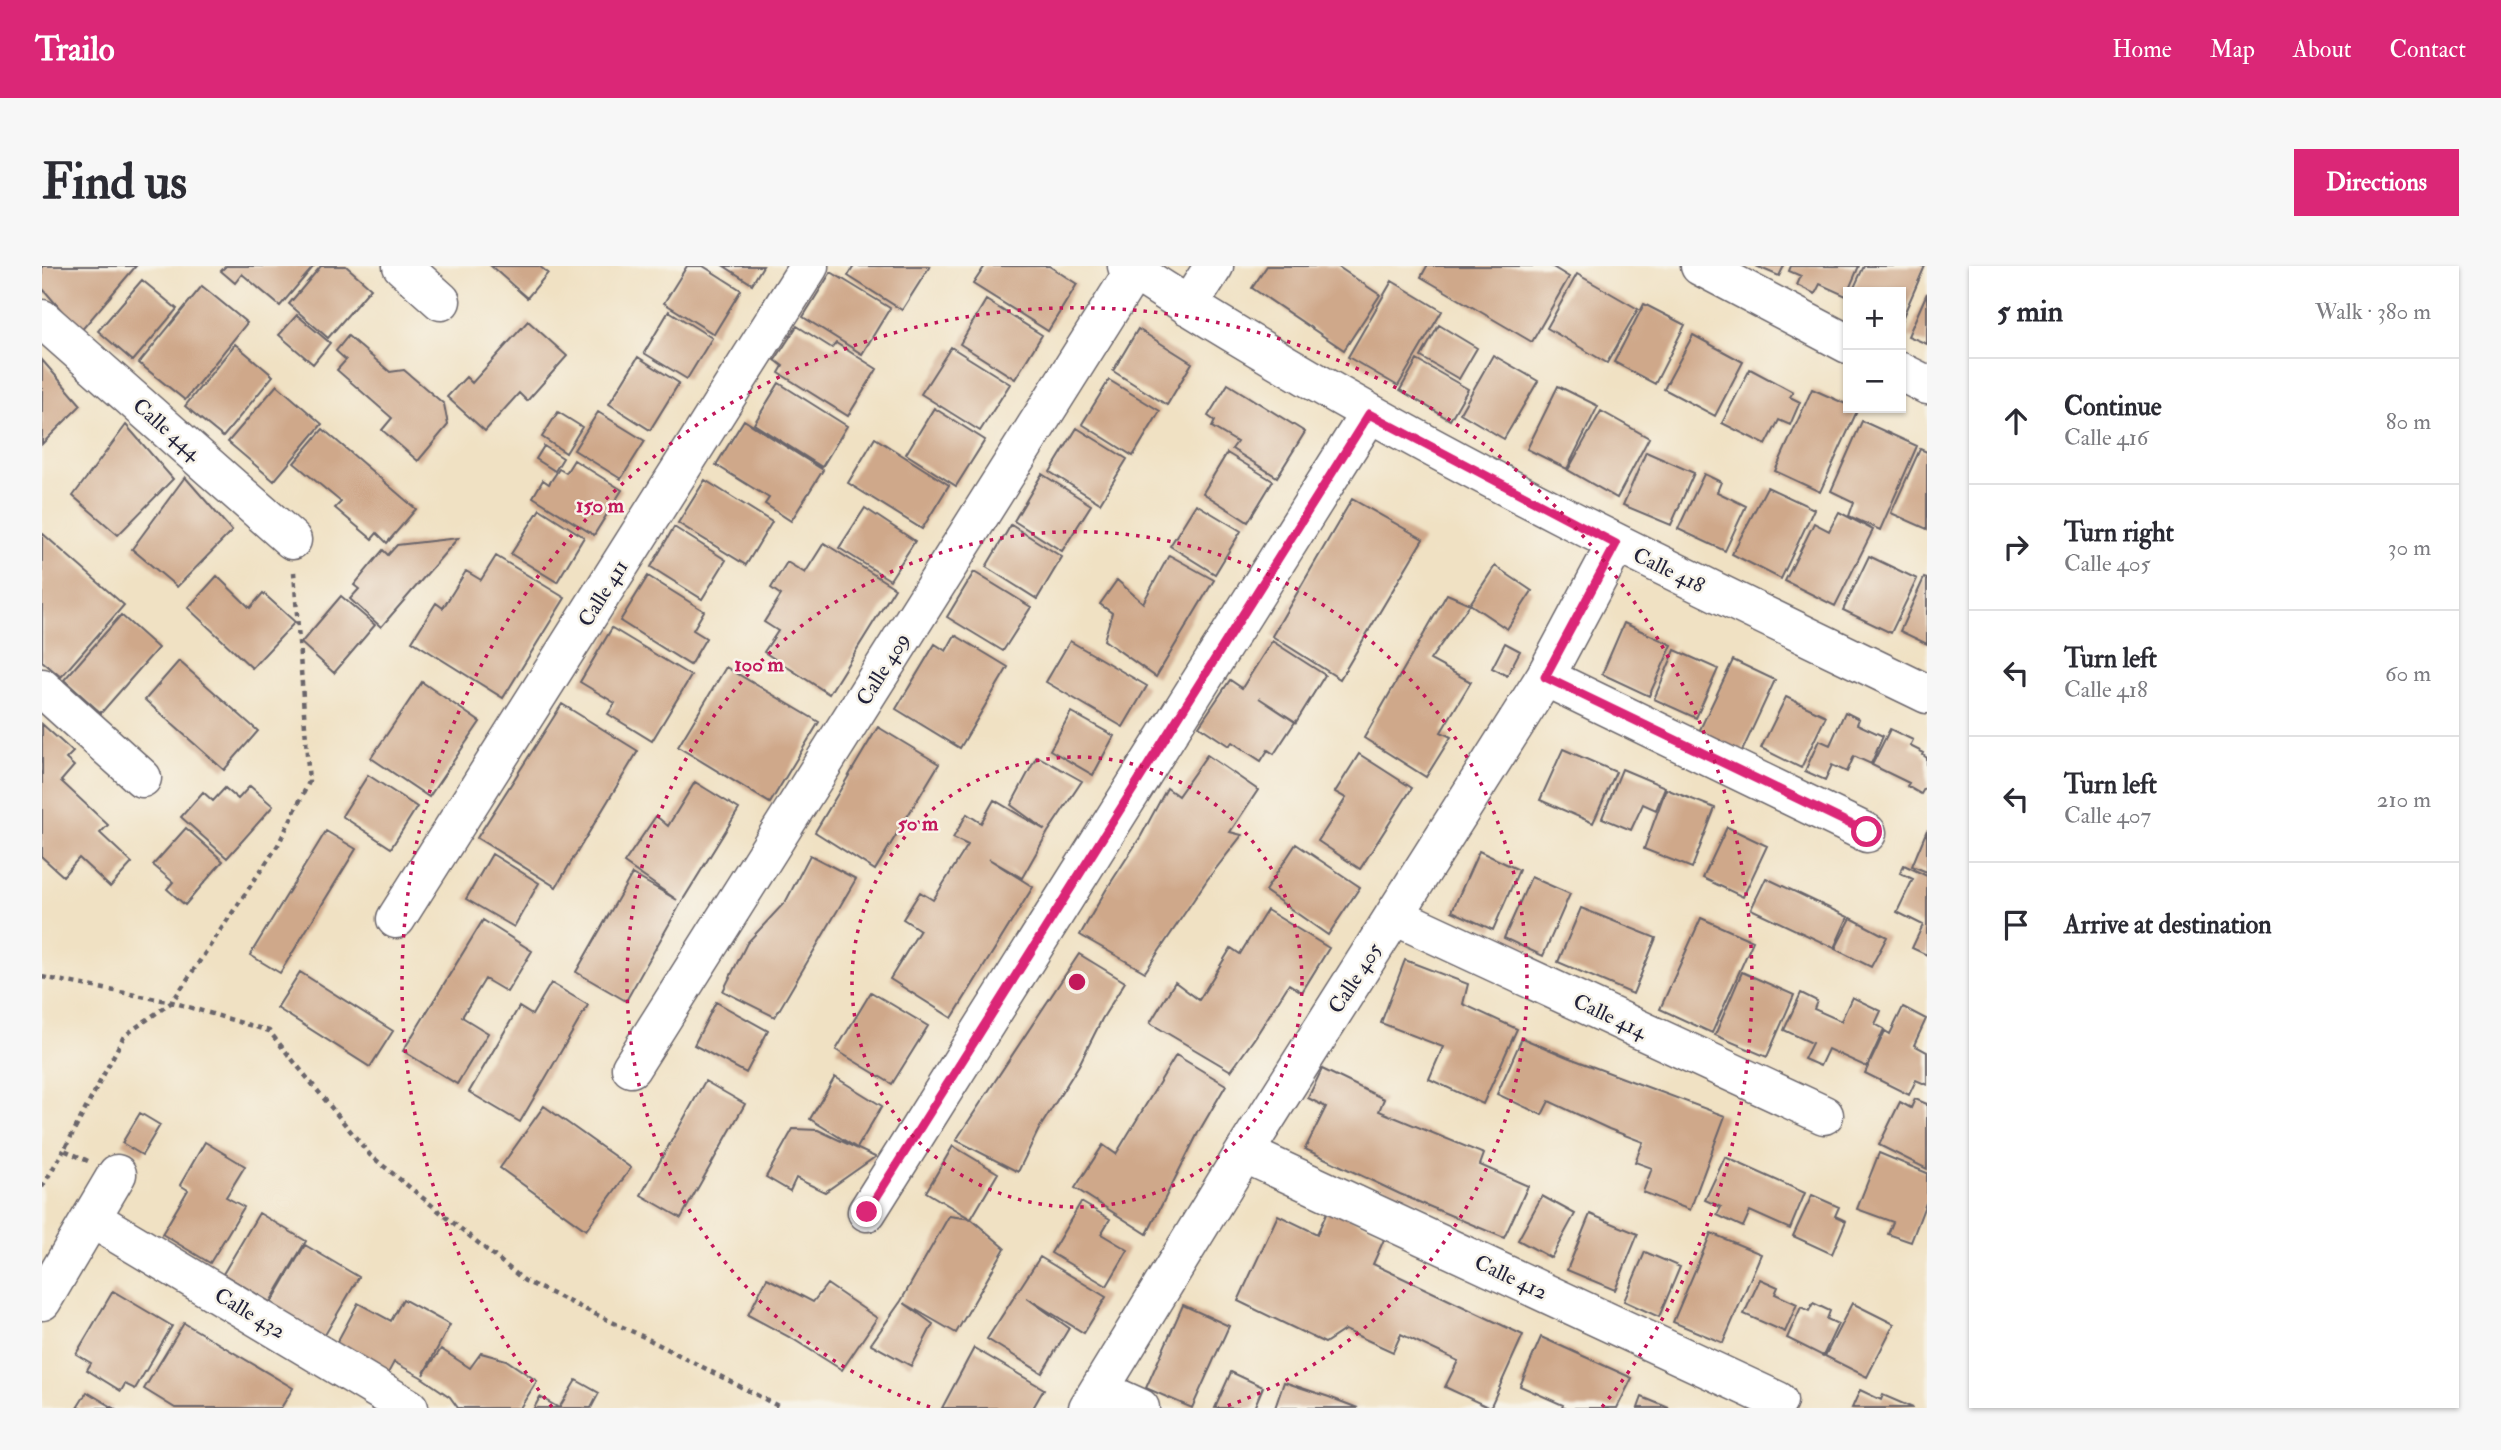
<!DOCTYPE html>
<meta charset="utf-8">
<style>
body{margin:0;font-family:"IM FELL Double Pica",serif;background:#f7f7f7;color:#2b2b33}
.controls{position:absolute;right:21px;top:21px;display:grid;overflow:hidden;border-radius:0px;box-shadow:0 2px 5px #0004}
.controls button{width:63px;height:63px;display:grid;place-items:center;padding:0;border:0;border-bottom:2px solid #e1e1e2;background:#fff;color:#2b2b33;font:35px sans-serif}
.stop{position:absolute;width:21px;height:21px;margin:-16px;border:5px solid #db2777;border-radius:50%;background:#fff}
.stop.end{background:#db2777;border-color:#fff;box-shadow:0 2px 7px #0008}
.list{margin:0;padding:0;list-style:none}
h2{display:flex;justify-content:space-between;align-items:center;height:91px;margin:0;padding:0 28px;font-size:30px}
h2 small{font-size:23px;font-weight:400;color:#7c7c81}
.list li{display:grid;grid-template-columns:46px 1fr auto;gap:21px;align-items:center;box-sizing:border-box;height:126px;padding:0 28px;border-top:2px solid #e1e1e2}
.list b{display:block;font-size:26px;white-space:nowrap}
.list p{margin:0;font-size:23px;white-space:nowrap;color:#7c7c81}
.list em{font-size:23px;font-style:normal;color:#7c7c81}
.icon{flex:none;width:38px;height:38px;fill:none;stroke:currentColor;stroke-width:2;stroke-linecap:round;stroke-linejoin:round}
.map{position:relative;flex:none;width:1885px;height:1142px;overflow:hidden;border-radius:0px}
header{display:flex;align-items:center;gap:42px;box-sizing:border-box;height:98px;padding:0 35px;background:#db2777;color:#fff}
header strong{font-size:33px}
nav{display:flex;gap:38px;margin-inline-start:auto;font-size:24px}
.intro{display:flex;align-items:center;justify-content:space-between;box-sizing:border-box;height:168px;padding:0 42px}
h1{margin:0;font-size:49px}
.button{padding:18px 32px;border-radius:0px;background:#db2777;color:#fff;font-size:24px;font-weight:700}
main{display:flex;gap:42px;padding:0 42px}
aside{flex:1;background:#fff;border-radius:0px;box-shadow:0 2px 5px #0004}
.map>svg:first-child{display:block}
.building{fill:#cfa88a}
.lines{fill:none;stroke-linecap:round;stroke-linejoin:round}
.minor-casing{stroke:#6a656b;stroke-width:41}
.path{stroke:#6a656b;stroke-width:4.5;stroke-dasharray:5 5;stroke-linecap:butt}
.minor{stroke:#fff;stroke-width:38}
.route{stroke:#db2777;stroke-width:9}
.ring{fill:none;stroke:#c2185b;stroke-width:3.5;stroke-dasharray:3.5 7}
.labels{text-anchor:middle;stroke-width:5;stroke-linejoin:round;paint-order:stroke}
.street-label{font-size:21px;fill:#22223b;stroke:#f7f3e8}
.centre{fill:#c2185b;stroke:#f7f3e8;stroke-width:3.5}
.ring-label{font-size:21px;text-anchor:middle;font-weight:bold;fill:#c2185b;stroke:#f7f3e8;stroke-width:5;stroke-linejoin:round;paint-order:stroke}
</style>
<header>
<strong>Trailo</strong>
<nav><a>Home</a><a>Map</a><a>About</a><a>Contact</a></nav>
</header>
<div class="intro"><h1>Find us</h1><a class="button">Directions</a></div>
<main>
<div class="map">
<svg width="1885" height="1142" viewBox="0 0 1885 1142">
<rect width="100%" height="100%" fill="#f7f3e8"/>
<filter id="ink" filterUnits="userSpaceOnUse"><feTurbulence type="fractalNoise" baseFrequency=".0143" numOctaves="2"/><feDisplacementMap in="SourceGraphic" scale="14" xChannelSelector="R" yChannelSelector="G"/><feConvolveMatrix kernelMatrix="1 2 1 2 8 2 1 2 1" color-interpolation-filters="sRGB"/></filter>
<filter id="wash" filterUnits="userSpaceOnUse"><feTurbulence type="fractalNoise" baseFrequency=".00686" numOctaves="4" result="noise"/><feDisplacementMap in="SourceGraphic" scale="28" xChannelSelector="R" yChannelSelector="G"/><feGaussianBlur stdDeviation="1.57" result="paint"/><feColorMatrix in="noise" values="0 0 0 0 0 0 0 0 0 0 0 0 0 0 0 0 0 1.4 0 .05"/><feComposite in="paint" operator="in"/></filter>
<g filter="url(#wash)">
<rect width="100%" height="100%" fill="#f0e1c3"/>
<g id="blocks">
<path class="building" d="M0,0H94L38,66L2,24L0,28Z
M184,0H272L238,40L200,8L193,17L179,5Z
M279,0H304L329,22L286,72L247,38Z
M449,0H497L506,7L485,32Z
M645,0H661L699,24L672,68L622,37Z
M682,0H721L710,18Z
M812,0H888L860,44L806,10Z
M943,0H1007L1035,18L1006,65L931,18Z
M1225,0H1295L1338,29L1302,84L1210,22Z
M1385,0H1509L1527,11L1490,76L1379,11Z
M1714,0H1742L1737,10Z
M1749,0H1817L1804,30L1778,18L1773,28L1755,19L1759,10L1747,5Z
M1822,0H1883L1859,55V26H1810Z
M789,6L848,42L820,88L761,51Z
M1535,8L1596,43L1565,97L1505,62Z
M100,14L135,43L91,95L56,65Z
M1350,15L1400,45L1356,120L1306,91Z
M160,20L205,57L143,134L97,97Z
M1885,27V78L1866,70Z
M944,34L1000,69L973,113L918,78Z
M1602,38L1643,59L1613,118L1572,96Z
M627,45L670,72L645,113L602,87Z
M255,49L288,77L271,98L237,69Z
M486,55L525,90L485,135L477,127L443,165L405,131L424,111L430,117Z
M1397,59L1435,82L1417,113L1379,91Z
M755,60L790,82L794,77L835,103L806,150L737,107L741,100L733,94Z
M1096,63L1150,97L1125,139L1071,105Z
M1651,69L1701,96L1673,150L1622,123Z
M306,70L348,106L362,104L402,138L406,159L376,195L340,164L350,152L295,104L304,94L294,85Z
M193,78L231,110L181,171L143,140Z
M909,81L968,118L938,165L879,128Z
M1451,89L1496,115L1462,173L1418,147Z
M596,91L637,117L608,164L567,138Z
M0,94L39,139L0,178Z
M1375,94L1426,123L1408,154L1358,124Z
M1708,103L1751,126L1748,131L1758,136L1748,159L1737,154L1724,179L1680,157Z
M1067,114L1118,145L1091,190L1040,158Z
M737,117L805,160L780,201L712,158Z
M1186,118L1263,166L1235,211L1190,183L1195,176L1170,161L1173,155L1166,150Z
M235,119L280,158L232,215L186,176Z
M1516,120L1556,140L1525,203L1485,183Z
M1770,123L1806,139V142L1816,143L1778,226L1733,205Z
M892,142L943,174L914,220L864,188Z
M1559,145L1607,172L1575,232L1526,204Z
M516,146L540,161L524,187L500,171Z
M556,146L603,175L579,213L532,184Z
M702,154L781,204L749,255L723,238L727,232L674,199Z
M1820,155L1875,180L1838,264L1807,250L1812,236L1789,225Z
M84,159L131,213L76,269L31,230Z
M1035,162L1085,193L1058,237L1008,206Z
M281,163L374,243L345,277L335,267L330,273L293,242L299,236L252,197Z
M833,172L907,219L880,263L806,217Z
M502,180L521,192L513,205L494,193Z
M1878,183L1885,186V263L1849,247Z
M1604,186L1652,207L1629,259L1581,239Z
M1185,187L1231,215L1206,256L1161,227Z
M532,194L580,224L552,269L491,231L501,214L507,218L517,203L524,207Z
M1000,208L1049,239L1020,285L972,255Z
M1662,208L1679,216L1675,226L1704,240L1683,285L1636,263Z
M143,211L190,265L135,321L90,283Z
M663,214L730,256L704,299L636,257Z
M1725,221L1772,243L1739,313L1690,288Z
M1310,233L1381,273L1298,413L1230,370Z
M1154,238L1199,265L1173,308L1128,280Z
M823,242L873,275L848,314L797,282Z
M498,243L542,271L515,316L469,288Z
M1797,246L1831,264L1793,340L1743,315L1772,257L1787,265Z
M969,259L1020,291L995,333L944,301Z
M632,261L684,294L660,333L609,301Z
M0,267L82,339L19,411L0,395Z
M416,272L339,361L308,333L317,323L312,319L341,284L346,289L355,279Z
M782,277L853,322L787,428L722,386L736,365L722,356L739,329L729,322L745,296L763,307Z
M1127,289L1172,314L1114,411L1062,374L1070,347L1058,338L1075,314L1101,337Z
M454,290L523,332L461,432L370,375L394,337L401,342L424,305L439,314Z
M1827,290L1875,313L1849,367L1801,344Z
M1453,300L1490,325L1465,363L1428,338Z
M932,306L989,341L961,385L905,351Z
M175,310L208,342L221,327L253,356L210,402L146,342Z
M606,310L662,345L651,364L664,372L648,399L578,355Z
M1882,312L1885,313V378L1858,365Z
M1405,328L1428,338L1388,394L1429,416L1399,466L1409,471L1384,511L1322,472Z
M299,330L333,359L292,407L259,377Z
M79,349L116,382L59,447L22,414Z
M1582,357L1630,379L1607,430L1560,408Z
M570,362L649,410L610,475L566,448L573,437L538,416Z
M913,369L966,401L918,482L854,443L893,378L904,385Z
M1028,375L1105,420L1081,461L1004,416Z
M1230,375L1283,409L1254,456L1217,432L1253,456L1232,488L1226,484L1219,495L1190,476L1187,480L1157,460L1188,414L1200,422Z
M1463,377L1478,385L1465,410L1450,402Z
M1633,384L1676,403L1654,452L1612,433Z
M1691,394L1733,414L1696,494L1653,474Z
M137,395L216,465L182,504L103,434Z
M684,401L777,456L728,537L636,481Z
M380,416L438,456L387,531L329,492Z
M1744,431L1784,450L1759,502L1719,482Z
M520,438L596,485L514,621L435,572Z
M1029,446L1072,470L1051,509L1008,484Z
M1803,446L1817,453L1815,458L1841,470L1829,498L1812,490L1805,506L1790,499L1783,514L1763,505L1777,474L1788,479Z
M0,458L31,486L24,493L32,500L19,515L66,559L58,567L90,597L68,621L37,592L21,610L0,591Z
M836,461L897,498L833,604L773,566Z
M1848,463L1871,474L1868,480L1882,487L1881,489L1885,492V525L1882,523L1879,528L1865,520L1867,517L1830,499Z
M1521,483L1574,506L1551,557L1498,534Z
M1317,488L1370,522L1318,603L1276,575L1304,532L1293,526Z
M1165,489L1216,524L1188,566L1200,569L1165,614L1103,706L1038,669L1064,624L1099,570L1125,522L1136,530Z
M995,490L1040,515L1006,566L980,612L947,593L991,621L910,752L848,713L878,664L861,653L878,626L891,634L926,579L911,572L925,548L939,557L952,534L1003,564L969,539Z
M1580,503L1623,521L1614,544L1601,538L1589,564L1560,552Z
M326,509L375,541L349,582L300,550Z
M653,516L697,543L639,637L584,735L534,706L590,608L635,634L582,597L614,550L626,560Z
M208,520L231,540L185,592L139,551L161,526L171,535L183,522L196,533Z
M1624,523L1673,542L1650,602L1602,583Z
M1685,561L1725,580L1701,631L1661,612Z
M144,562L181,595L143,639L125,623L131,616L111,599Z
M1885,564V606L1870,600Z
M284,565L314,583L238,707L208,689Z
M1254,578L1318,621L1286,669L1223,625Z
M1437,585L1477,604L1451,664L1410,645Z
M450,588L497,617L472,661L424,633Z
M768,589L814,613L733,751L681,725L705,677L744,635Z
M1862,599L1885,610V689L1870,682L1881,659L1855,646L1871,613L1858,607Z
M1489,611L1528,628L1501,690L1462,672Z
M1724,612L1806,651L1792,682L1709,643Z
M1539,642L1614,672L1591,728L1516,696Z
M1225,644L1287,682L1260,726L1247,718L1214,770L1189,805L1108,757L1133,716L1157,734L1189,682L1198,688Z
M1659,652L1711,675L1670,767L1618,743Z
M1809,652L1845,671L1829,701L1793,683Z
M441,654L490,685L465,726L443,713L420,751L446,767L415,818L361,785Z
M1037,688L1083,716L1060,753L1037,799L997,863L976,906L914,874Z
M1363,694L1426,718L1421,738L1475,763L1441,838L1387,813L1401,781L1339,757Z
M258,706L351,765L328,801L235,742Z
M1700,706L1752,729L1725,791L1673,769Z
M509,717L546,739L478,856L427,826L477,741L490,749Z
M829,726L886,760L850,818L794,784Z
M1759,727L1775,735L1772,743L1799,755L1810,731L1839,745L1833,758L1842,763L1825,801L1786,783L1778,800L1762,793L1770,777L1742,764Z
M674,736L726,765L704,807L652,779Z
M1861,741L1884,753L1872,779L1885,786V819L1874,814L1867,829L1823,807L1843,765L1848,768Z
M1480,772L1525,791L1683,850L1648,944L1601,926L1610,902L1593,896L1601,876L1567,863L1507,835L1500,849L1455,828Z
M1134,789L1184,819L1156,867L1105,968L1033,922L1061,879L1074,888Z
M1280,803L1342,833L1337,845L1442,888L1438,899L1486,920L1462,972L1358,928L1263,883L1284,841L1266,832Z
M793,811L840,840L815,882L768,853Z
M663,815L703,838L639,952L599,929Z
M1873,833L1885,838V903L1837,879L1858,836L1869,842Z
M502,840L589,902L544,964L458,902Z
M98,847L118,859L100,889L80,877Z
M751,863L776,864L833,891L783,926L754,912L748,925L724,911Z
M163,876L203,900L184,931L202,941L168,997L120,968L146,924L138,919Z
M911,880L956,907L929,953L884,926Z
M1837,887L1885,907V934L1869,976L1846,968L1851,956L1815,943Z
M1683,891L1763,927L1748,963L1708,945L1701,961L1675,949L1679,941L1663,934Z
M1770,929L1797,941L1793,950L1804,955L1790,988L1751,970Z
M1500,930L1533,948L1509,992L1476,974Z
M1039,936L1068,953L1059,968L1086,984L1065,1020L1009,987Z
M1287,942L1344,969L1331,998L1481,1069L1448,1142L1403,1121L1416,1095L1359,1068L1351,1086L1303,1064L1283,1077L1196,1035L1236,949L1275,968Z
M217,947L264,975L228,1036L181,1008Z
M1548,948L1596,968L1573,1024L1525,1004Z
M907,950L929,953L963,982L914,1067L862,1037L891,1058L869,1100L829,1078L859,1035Z
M1669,967L1719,988L1681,1077L1631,1056Z
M263,979L317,1011L280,1074L226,1042Z
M1603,986L1638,1001L1617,1051L1582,1035Z
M998,991L1064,1031L1042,1067L985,1032L1027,1062L1000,1107L945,1073Z
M725,1012L771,1036L785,1018L835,1052L800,1104L751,1073L706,1049Z
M1718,1013L1736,1021L1733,1028L1755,1038L1743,1066L1702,1048Z
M71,1025L130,1060L93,1123L83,1118L79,1125L45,1104L49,1097L34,1088Z
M361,1033L408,1059L381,1109L399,1083L428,1102L439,1087L464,1094L495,1115L478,1142H416L408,1131L379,1111L352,1096L345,1109L293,1080L316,1037L349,1055Z
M1771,1037L1788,1045L1785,1053L1796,1058L1781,1090L1745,1072L1759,1041L1767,1045Z
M1810,1037L1852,1058L1825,1111L1783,1090Z
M1141,1039L1187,1060L1150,1142L1104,1122Z
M142,1057L251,1122L239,1142H133L102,1123Z
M1499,1071L1590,1112L1575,1142H1520L1521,1139L1478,1120Z
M932,1082L1002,1123L991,1142H900Z
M1189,1106L1221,1121L1212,1142H1173Z
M534,1114L557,1127L549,1142H517Z
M1242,1116L1287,1131L1316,1142H1233Z
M1818,1124L1839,1134L1841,1129L1871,1142H1810Z
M45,1126L72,1142H35Z
M498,1131L517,1142H492Z
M1600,1131L1627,1142H1596Z"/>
</g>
</g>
<g filter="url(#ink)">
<use href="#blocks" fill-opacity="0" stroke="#6a656b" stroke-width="2"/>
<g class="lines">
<defs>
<path id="minor" d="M360,0L399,35
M1085,0C1136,35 1190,66 1243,98C1450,221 1668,323 1885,428
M1658,0L1806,78
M1146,40L1172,0
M0,53L250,274
M1859,106L1885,119
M1503,411L1825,567
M0,422L100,512
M1353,650L1782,849
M354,653L767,0
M589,802L1092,5
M1202,887L1736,1135
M825,946L1327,148
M49,952L367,1142
M0,1035L75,908
M1058,1124L1098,1142
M1046,1142L1202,887L1503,411L1574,278"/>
</defs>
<use href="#minor" class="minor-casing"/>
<path class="path" d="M0,711L130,736L227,765L328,889L483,1015L602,1071L740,1142
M46,895L22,884L82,770L130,736L236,579L267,516L252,306
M0,921L22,884"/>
<use href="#minor" class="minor"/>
</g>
</g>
<g class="lines" filter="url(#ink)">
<path class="route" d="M825,946L1327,148L1574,278L1503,411L1825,566"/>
</g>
<g class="ring">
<circle cx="1035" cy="716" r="225"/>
<path d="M888 1141A450 450 0 1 1 1182 1141"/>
<path d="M510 1141A675 675 0 1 1 1560 1141"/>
</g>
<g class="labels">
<g class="street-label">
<text transform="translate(125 163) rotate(41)" y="7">Calle 444</text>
<text transform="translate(1627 304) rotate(26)" y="7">Calle 418</text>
<text transform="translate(561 327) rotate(-58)" y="7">Calle 411</text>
<text transform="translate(841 403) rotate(-58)" y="7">Calle 409</text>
<text transform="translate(1313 712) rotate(-57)" y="7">Calle 405</text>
<text transform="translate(1568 750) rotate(25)" y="7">Calle 414</text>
<text transform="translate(1469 1011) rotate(25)" y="7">Calle 412</text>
<text transform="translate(208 1047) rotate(31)" y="7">Calle 432</text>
</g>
</g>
<circle cx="1035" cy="716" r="10" class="centre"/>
<g class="ring-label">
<text x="558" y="246">150 m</text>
<text x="717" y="405">100 m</text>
<text x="876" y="564">50 m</text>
</g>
</svg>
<div class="controls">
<button>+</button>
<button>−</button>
</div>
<div class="stop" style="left:1825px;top:566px"></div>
<div class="stop end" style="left:825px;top:946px"></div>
</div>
<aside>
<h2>5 min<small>Walk · 380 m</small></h2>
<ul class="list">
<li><svg class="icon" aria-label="ahead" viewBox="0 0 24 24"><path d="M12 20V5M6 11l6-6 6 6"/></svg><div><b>Continue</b><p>Calle 416</p></div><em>80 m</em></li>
<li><svg class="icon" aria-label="right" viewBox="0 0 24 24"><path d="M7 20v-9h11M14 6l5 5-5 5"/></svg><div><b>Turn right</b><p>Calle 405</p></div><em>30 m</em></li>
<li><svg class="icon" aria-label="left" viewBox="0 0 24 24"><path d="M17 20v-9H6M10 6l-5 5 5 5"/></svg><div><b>Turn left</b><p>Calle 418</p></div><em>60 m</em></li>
<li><svg class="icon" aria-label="left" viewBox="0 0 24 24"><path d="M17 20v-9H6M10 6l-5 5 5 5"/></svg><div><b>Turn left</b><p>Calle 407</p></div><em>210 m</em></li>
<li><svg class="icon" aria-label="arrive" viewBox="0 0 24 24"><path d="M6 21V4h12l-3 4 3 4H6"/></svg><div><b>Arrive at destination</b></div></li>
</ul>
</aside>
</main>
